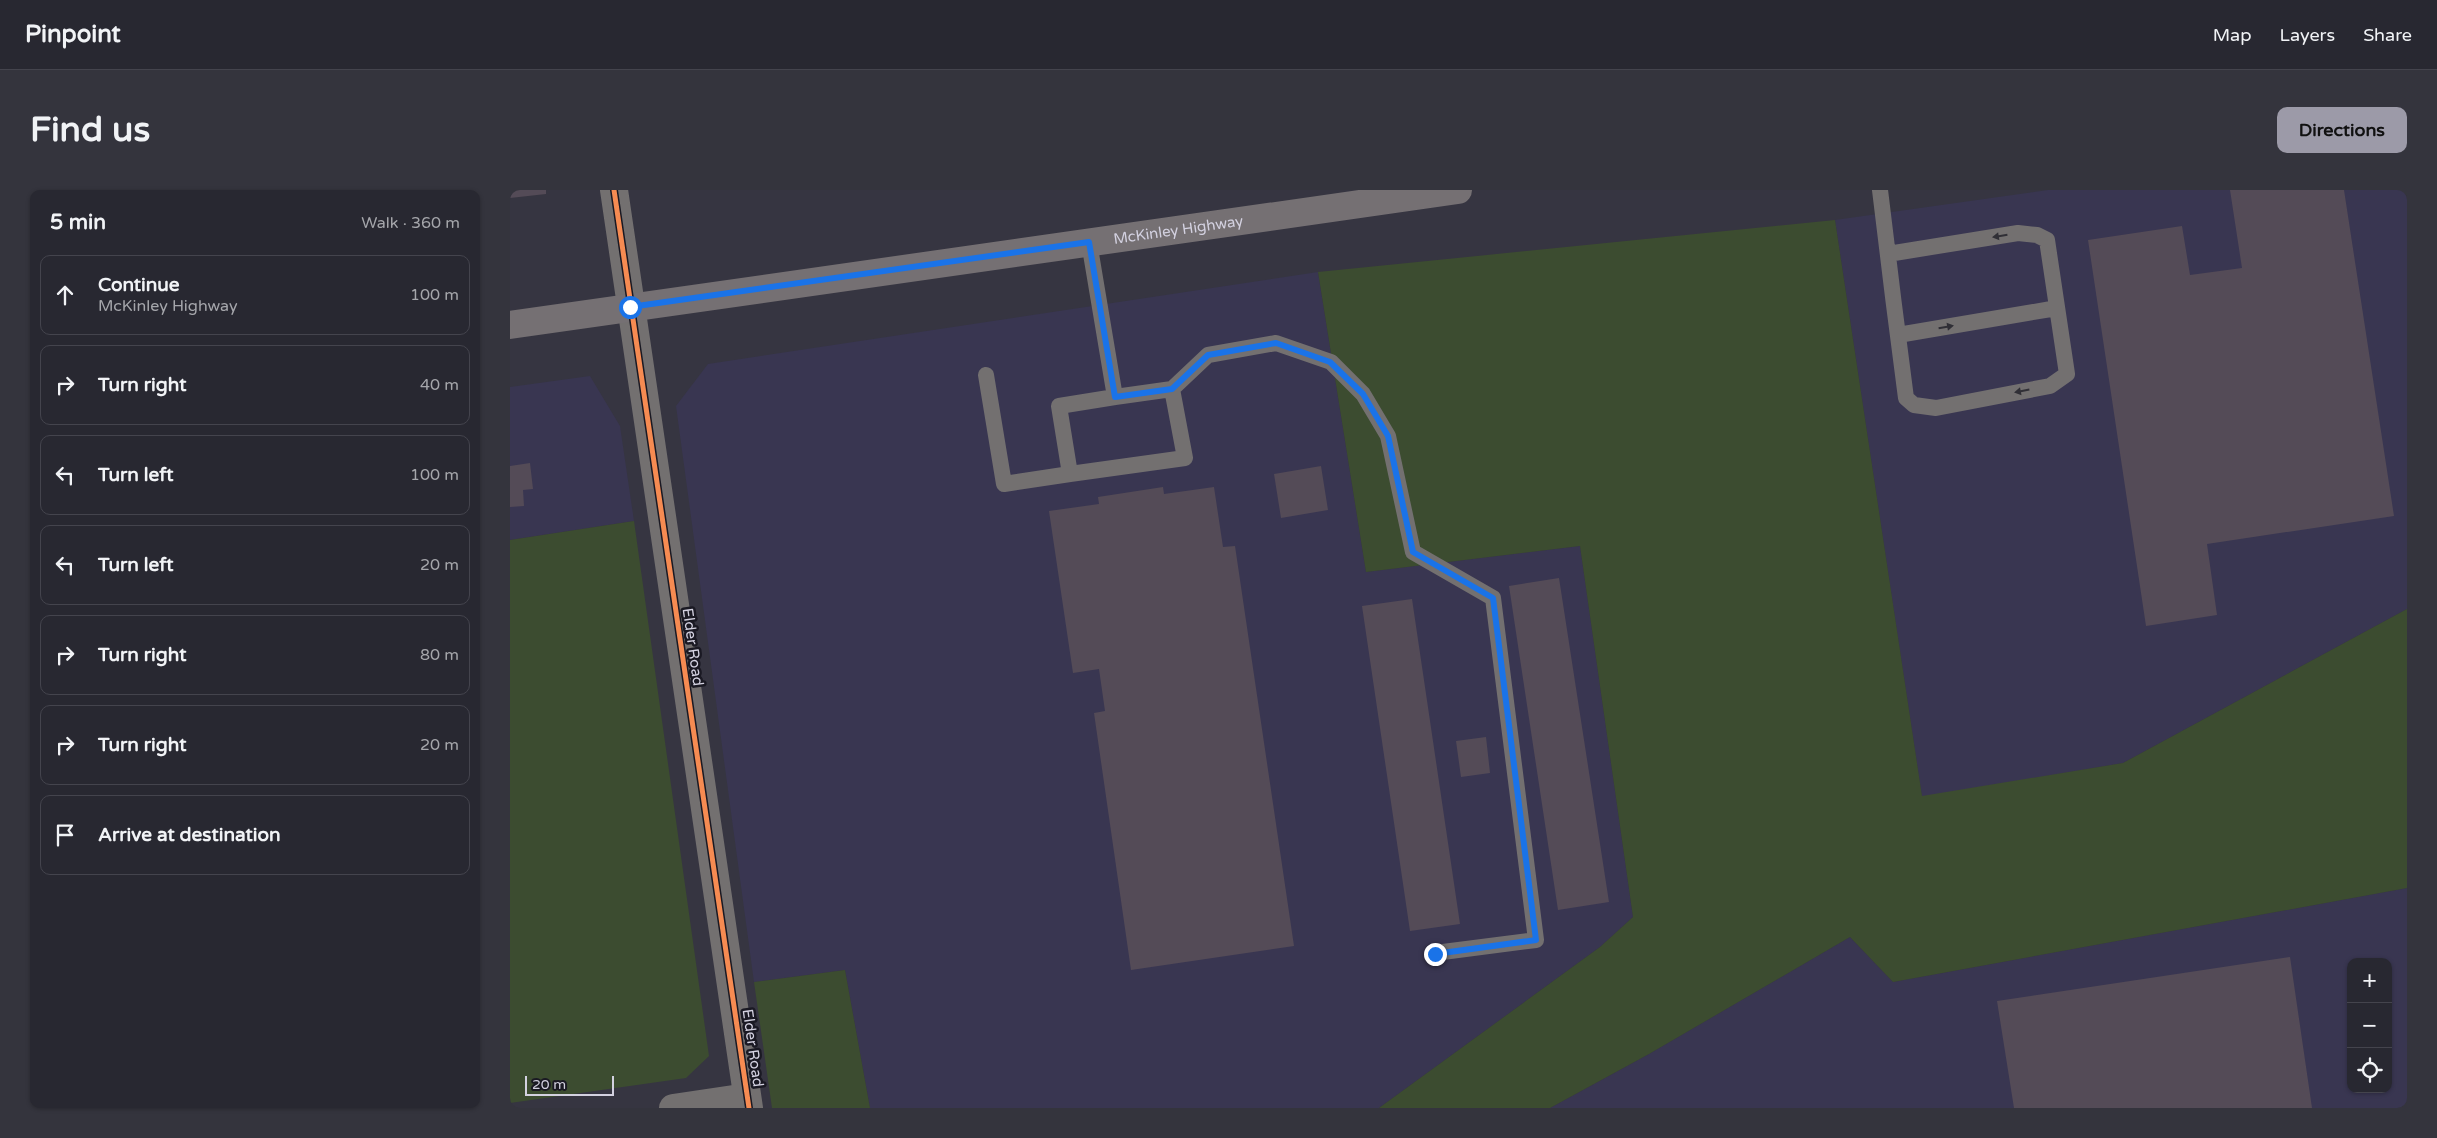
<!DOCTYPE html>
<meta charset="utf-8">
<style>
body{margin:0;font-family:"Varela Round",sans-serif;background:#34343d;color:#f1f3f6}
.controls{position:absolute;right:15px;bottom:15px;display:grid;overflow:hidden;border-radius:10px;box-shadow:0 1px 4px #0004}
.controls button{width:45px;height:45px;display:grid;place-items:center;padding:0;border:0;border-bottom:1px solid #44444d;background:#282831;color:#f1f3f6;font:25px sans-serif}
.scale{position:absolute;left:15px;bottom:12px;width:89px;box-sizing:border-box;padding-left:5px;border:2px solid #d3d1e0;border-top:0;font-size:14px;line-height:18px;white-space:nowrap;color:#d3d1e0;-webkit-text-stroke:4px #1a1923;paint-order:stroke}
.stop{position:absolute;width:15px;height:15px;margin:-11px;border:4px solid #1a73e8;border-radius:50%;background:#fff}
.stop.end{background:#1a73e8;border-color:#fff;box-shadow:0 1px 5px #0008}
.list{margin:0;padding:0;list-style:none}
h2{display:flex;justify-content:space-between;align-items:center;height:65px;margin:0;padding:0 20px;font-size:21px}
h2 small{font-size:16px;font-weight:400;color:#a5a6ab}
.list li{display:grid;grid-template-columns:32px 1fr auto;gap:15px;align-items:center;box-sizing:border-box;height:80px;margin:0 10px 10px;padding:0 10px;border:1px solid #44444d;border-radius:10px}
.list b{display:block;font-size:19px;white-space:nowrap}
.list p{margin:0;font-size:16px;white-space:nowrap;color:#a5a6ab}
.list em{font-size:16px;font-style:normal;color:#a5a6ab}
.icon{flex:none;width:28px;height:28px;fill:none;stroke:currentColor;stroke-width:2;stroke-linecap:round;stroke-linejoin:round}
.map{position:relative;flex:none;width:1897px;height:918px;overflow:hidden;border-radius:10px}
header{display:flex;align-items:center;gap:30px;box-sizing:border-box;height:70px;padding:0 25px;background:#282831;border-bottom:1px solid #44444d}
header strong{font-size:24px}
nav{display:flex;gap:28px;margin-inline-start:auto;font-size:18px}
.intro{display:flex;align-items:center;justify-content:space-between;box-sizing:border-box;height:120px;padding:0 30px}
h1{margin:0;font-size:35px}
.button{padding:12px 22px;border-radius:10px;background:#9c9aa8;color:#111;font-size:18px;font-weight:700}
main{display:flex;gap:30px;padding:0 30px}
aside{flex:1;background:#282831;border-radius:10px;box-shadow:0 1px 4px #0004}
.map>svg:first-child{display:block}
.built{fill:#393651;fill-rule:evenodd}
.green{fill:#3c4c30}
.building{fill:#544b57}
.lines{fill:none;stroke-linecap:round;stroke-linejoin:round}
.lane{stroke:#737070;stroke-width:16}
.street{stroke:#737070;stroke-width:28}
.primary{stroke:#757073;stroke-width:28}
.cycleway-casing{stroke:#1a1923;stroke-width:8}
.cycleway{stroke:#f68b52;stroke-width:5}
.oneway{fill:#302f36}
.route{stroke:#1a73e8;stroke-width:6}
.labels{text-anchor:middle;stroke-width:5;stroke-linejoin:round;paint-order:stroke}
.street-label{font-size:15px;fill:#d3d1e0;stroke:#1a1923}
</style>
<header>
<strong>Pinpoint</strong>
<nav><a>Map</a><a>Layers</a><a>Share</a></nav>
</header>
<div class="intro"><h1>Find us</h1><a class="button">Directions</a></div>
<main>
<aside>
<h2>5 min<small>Walk · 360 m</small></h2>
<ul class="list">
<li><svg class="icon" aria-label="ahead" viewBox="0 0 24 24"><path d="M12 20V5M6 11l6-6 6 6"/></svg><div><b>Continue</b><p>McKinley Highway</p></div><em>100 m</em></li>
<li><svg class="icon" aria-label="right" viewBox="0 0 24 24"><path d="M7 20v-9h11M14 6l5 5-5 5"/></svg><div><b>Turn right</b></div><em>40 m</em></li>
<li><svg class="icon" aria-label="left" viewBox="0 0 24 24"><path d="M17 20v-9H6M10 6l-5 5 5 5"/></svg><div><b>Turn left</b></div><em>100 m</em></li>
<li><svg class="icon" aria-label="left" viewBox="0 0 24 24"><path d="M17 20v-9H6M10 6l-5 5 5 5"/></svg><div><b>Turn left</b></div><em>20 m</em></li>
<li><svg class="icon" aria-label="right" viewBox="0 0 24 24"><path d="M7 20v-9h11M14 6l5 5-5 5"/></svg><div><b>Turn right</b></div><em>80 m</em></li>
<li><svg class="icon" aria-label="right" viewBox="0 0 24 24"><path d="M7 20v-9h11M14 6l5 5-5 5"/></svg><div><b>Turn right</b></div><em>20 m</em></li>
<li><svg class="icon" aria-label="arrive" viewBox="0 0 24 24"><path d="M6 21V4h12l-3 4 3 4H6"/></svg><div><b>Arrive at destination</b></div></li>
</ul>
</aside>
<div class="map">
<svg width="1897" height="918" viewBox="0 0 1897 918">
<rect width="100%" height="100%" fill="#363541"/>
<path class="built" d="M1538,0H1897V419L1613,573L1412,607L1325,30Z
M808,82L856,382L1070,356L1123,727L1090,757L869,918H360L335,780L244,792L166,216L198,174Z
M80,186L110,236L124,331L0,350V197Z
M1897,698V918H1040L1139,864L1340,747L1383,792ZM1841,772H1878V899H1841Z"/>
<path class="green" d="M1325,30L1412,606L1613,573L1897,419V698L1383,792L1340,747L1139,864L1040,918H869L1090,757L1123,727L1070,356L856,382L808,82Z
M124,331L199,866L176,888L0,913V350Z
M335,780L360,918H262L244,792Z"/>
<path class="building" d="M0,0H36V4L0,8Z
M1720,0H1834L1884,326L1697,354L1707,425L1636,436L1578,50L1672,36L1680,85L1732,78Z
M20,273L23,299L13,300L14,316L0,317V276Z
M811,276L818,320L771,328L764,284Z
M653,297L654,304L704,297L713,357L725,356L784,756L621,780L584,523L595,521L589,479L563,483L539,321L589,314L588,307Z
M1049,388L1099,712L1048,720L999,396Z
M902,409L950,734L900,741L852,416Z
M976,547L980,583L951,587L946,551Z
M1780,767L1802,918H1504L1487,811Z"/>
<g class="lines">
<path class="lane" d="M1370,0C1378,69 1387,139 1396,208L1404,215L1426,218L1540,196L1557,184L1537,50L1527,45L1508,43L1378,64
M579,52L605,207L549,216L560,284L675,268L662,199L605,207
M1388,145L1547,118
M476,185L494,294L560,284
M662,199L698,165L766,153L821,172L853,204L878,246L903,362L983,408L1026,750L925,763"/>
<path class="street" d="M104,0L239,918
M163,918L237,907"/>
<path class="primary" id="s1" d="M0,135L948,0"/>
<defs>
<path id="cycleway" d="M104,0L239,918"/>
</defs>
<use href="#cycleway" class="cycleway-casing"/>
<use href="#cycleway" class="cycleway"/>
</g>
<defs><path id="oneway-solid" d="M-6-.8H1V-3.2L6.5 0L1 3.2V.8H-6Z" transform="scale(1.25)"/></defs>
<g class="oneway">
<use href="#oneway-solid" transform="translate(1490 46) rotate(171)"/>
<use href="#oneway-solid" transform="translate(1436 137) rotate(-10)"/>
<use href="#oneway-solid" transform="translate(1512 201) rotate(169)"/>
</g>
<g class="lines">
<path class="route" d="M120,117L579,52L605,207L662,199L698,165L766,153L820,172L853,204L878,246L903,362L983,408L1026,750L925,764"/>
</g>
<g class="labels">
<g class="street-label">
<text dy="5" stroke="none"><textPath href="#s1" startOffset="675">McKinley Highway</textPath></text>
<text transform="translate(183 457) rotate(82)" y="5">Elder Road</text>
<text transform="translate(243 858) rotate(82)" y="5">Elder Road</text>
</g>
</g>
</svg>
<div class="controls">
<button>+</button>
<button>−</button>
<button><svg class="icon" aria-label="locate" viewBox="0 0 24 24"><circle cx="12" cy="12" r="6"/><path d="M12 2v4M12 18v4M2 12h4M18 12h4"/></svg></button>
</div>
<div class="scale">20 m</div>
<div class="stop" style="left:120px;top:117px"></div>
<div class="stop end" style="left:925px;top:764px"></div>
</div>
</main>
